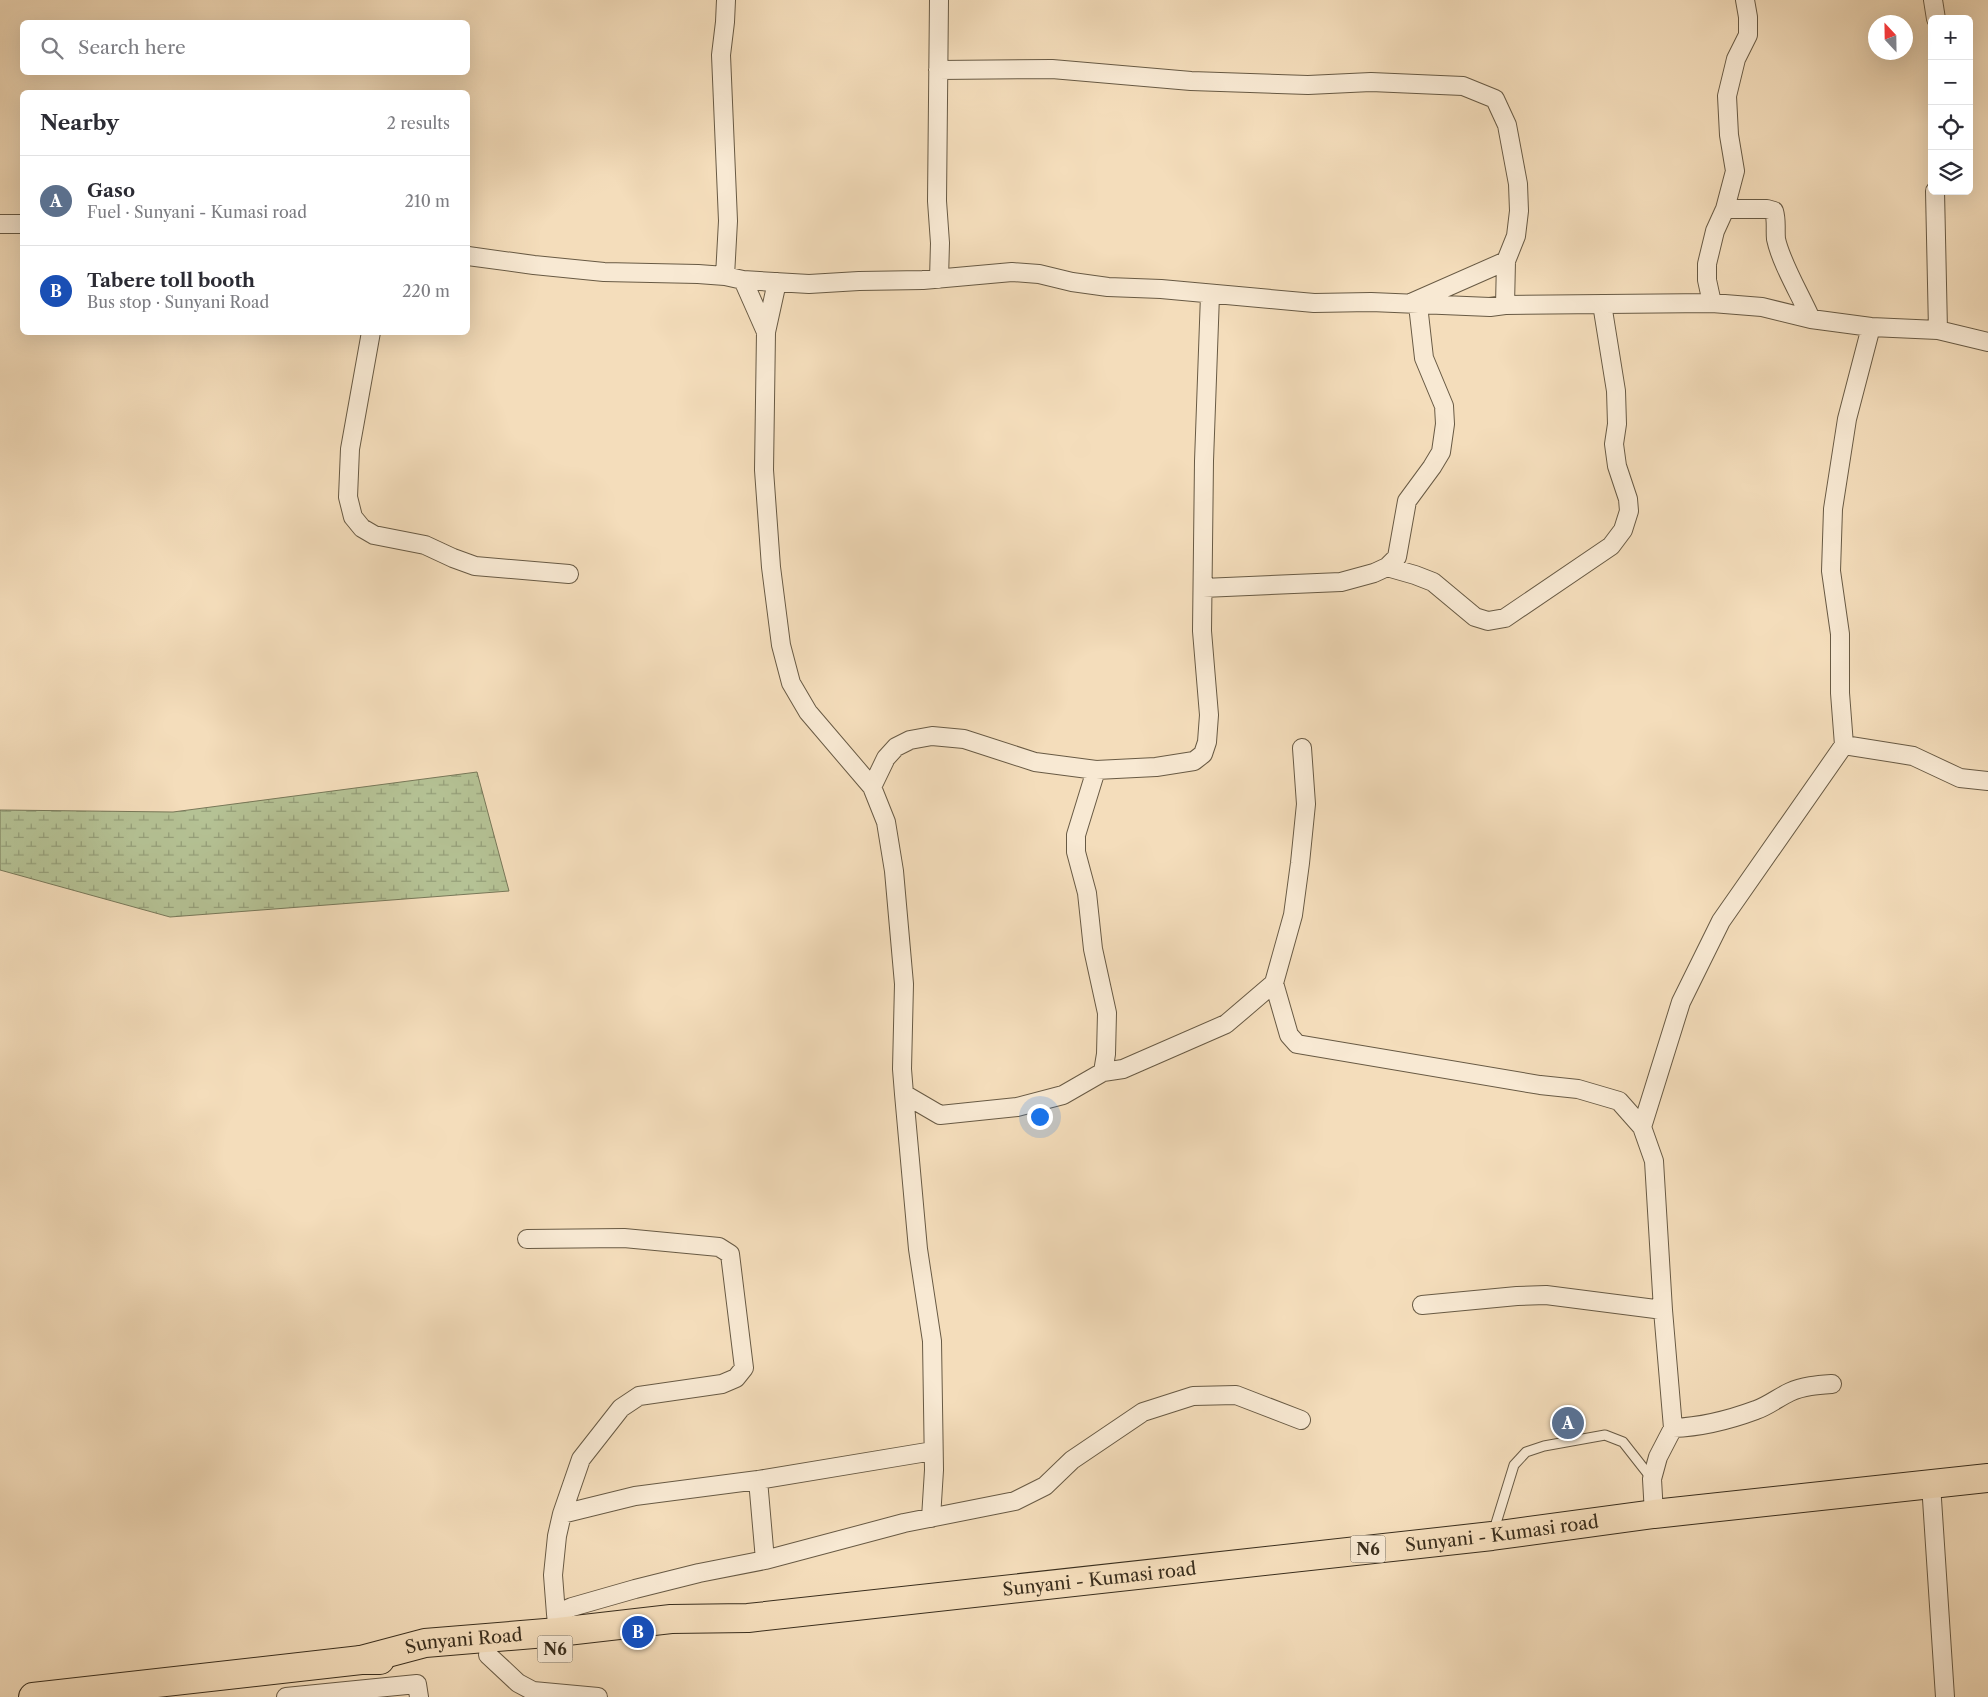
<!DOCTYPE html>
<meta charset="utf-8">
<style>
body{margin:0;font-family:"Libre Caslon Text",serif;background:#f7f7f7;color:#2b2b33}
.controls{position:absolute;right:15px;top:15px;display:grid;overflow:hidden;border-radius:8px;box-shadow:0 5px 20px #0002}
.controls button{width:45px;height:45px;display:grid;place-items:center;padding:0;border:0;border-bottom:1px solid #e1e1e2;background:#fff;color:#2b2b33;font:25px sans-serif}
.compass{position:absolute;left:1868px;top:15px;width:45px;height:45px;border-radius:50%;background:#fff;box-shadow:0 5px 20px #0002;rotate:338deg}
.you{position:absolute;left:1039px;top:1116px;width:18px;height:18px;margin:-12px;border:4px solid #fff;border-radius:50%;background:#1a73e8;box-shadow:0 0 0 8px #1a73e833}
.badge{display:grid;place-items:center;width:32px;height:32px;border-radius:50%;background:#d93025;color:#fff;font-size:16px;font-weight:700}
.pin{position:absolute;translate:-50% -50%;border:2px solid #fff;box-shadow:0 1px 5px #0006}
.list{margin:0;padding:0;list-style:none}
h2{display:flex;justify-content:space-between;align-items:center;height:65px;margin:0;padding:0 20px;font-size:21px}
h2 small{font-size:16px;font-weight:400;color:#7c7c81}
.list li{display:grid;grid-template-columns:32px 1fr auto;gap:15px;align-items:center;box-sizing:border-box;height:90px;padding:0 20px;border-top:1px solid #e1e1e2}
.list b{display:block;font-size:19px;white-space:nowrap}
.list p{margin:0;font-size:16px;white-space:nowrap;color:#7c7c81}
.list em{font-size:16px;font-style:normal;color:#7c7c81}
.icon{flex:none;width:28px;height:28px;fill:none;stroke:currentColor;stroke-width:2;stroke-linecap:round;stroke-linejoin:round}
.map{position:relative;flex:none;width:1988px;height:1697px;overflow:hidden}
.search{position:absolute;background:#fff;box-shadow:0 5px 20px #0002;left:20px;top:20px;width:450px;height:55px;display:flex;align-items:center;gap:12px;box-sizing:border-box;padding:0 18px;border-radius:8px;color:#7c7c81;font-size:19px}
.panel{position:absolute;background:#fff;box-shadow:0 5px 20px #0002;left:20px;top:90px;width:450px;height:245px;border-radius:8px}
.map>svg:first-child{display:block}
.wetland{fill:url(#wetland-marsh);stroke:#787859}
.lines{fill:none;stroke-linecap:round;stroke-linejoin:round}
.lane-casing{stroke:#685a44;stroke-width:11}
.street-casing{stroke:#685a44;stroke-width:20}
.primary-casing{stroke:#3a2e1d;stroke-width:30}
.lane{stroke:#f8e9d3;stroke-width:9}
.street{stroke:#f8e9d3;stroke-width:18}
.primary{stroke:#f4ddbb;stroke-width:28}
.labels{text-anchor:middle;stroke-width:4.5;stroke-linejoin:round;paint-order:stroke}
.shield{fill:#f8e9d3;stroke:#736654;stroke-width:1}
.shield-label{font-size:16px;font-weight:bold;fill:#3a2e1d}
.street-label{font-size:18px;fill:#3a2e1d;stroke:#f8e9d3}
</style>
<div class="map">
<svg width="1988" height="1697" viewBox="0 0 1988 1697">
<defs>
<pattern id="wetland-marsh" width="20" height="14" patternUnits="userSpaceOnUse" patternTransform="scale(1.25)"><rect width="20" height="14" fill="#b5c295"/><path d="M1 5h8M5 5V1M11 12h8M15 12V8" fill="none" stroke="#949e79"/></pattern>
</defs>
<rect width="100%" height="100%" fill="#f4ddbb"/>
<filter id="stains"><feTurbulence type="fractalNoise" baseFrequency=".004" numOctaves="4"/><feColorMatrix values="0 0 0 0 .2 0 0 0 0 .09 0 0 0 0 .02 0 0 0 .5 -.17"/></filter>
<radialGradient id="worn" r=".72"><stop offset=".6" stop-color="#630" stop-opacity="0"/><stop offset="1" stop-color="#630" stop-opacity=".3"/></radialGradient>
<path class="wetland" d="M477,772L509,891L170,917L0,870V810L173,812Z"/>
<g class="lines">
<defs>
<path id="lane" d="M1493,1533L1514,1465L1526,1452L1544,1446L1605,1435L1623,1442L1652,1479"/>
<path id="street" d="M1933,0L1936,19
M938,70L1052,69L1191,81L1308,85L1371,82L1463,86L1495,99L1507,125L1518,184L1519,211L1516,236L1506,261L1505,305
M1935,191L1938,330
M1725,209H1767L1774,211C1777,221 1775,229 1776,239C1781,263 1801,296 1811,319
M0,224H22
M468,256L534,265L604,272L698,274L725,276L743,280L809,284L859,281L923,280L1012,272L1039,274L1072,282L1108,287L1161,289L1314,303L1371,302L1490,307L1505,305L1712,303L1762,307L1811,319L1871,327L1938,330L1988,342
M725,276L728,221L721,55L725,22L726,0
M939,279L940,243L937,201L939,0
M743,280L766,332
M777,282L766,332L764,470L771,567L781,645L791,683L808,712L872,787L886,822L894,871L904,984L902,1069L904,1094L918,1249L932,1341L934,1470L931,1518
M1413,302L1506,261
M1712,303L1707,280V264L1715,231L1725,209L1735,171L1729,135L1727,96L1736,59L1748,35V17L1745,0
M1871,327L1847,419L1833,509L1831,571L1840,634V693L1844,745L1913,756L1960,778L1988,781
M371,332L350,449L348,497L353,517L362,528L374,535L425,545L453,558L475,566L569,574
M1387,567L1415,575L1433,582L1475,617L1488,621L1505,618L1611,546L1623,530L1629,511L1628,499L1617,466L1614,444L1617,424L1616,391L1602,304
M1203,588L1341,582L1374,573L1387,567L1397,557L1407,501L1432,467L1441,452L1445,424L1444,406L1424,358L1418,305
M872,787L886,758L896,747L910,740L932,736L964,739L1035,762L1096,770L1156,767L1194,761L1203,754L1207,742L1209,715L1202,631L1204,461L1210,295
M1274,983L1289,1035L1297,1044L1540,1085L1578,1089L1619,1101L1642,1127L1654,1161L1663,1310L1673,1428
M1103,1072L1123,1069L1226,1024L1274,983L1293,915L1300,863L1306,804L1302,748
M904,1094L940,1115L1017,1107L1063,1095L1103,1072L1106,1054L1107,1013L1093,949L1087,893L1076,852V835L1096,770
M1642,1127L1681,1002L1721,921L1844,745
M527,1239L624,1238L719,1247L730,1254L744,1368L736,1378L722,1384L639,1396L621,1408L581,1459L562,1514
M1422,1305L1517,1296L1546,1295L1663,1310
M758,1480L765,1560
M1931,1484L1945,1697
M1654,1514L1652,1479L1658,1457L1673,1428C1701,1427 1729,1420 1756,1410C1768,1406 1779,1397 1790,1392C1803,1386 1818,1385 1832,1384
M556,1614L553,1575L557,1536L562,1514L635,1496L758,1480L933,1451
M558,1632L556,1614L572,1607L635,1589L699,1573L765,1560L904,1523L1015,1501L1045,1486L1072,1460L1143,1412L1193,1396L1236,1395L1301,1420
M488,1655L518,1683L533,1691L598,1697
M286,1697L417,1684L419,1697"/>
<g id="primary">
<path id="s1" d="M361,1660L425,1643L558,1632L671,1619L748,1618L1492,1536L1654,1514L1988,1478"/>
<path d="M33,1697L361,1660H380"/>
</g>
</defs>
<use href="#lane" class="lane-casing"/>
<use href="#street" class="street-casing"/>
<use href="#primary" class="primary-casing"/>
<use href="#lane" class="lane"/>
<use href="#street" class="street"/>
<use href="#primary" class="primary"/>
</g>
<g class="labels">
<g class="shield">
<rect x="1350.5" y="1535.5" width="35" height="27" rx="4"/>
<rect x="537.5" y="1635.5" width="35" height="27" rx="4"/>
</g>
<g class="shield-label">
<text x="1368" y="1555">N6</text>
<text x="555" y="1655">N6</text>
</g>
<g class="street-label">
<text dy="6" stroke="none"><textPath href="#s1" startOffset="1149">Sunyani - Kumasi road</textPath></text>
<text dy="6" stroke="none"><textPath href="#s1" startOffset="744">Sunyani - Kumasi road</textPath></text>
<text dy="6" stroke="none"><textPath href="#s1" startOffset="105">Sunyani Road</textPath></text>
</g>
</g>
<rect width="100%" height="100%" filter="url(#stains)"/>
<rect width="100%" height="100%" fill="url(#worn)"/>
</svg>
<div class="controls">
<button>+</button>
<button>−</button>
<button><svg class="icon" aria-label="locate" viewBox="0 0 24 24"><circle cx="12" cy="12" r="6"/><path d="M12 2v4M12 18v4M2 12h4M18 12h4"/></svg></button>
<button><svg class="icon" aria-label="layers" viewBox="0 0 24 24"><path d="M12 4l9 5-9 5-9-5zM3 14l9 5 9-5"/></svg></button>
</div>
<svg class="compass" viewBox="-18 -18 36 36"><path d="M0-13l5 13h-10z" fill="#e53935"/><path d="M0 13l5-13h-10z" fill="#7c7c81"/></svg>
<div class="you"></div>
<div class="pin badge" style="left:1568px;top:1423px;background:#5c6f8a">A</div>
<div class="pin badge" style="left:638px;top:1632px;background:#1a4fb4">B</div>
<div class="search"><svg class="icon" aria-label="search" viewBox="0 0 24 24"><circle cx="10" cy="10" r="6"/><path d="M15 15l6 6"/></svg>Search here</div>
<section class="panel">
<h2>Nearby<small>2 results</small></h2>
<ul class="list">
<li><span class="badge" style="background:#5c6f8a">A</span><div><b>Gaso</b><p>Fuel · Sunyani - Kumasi road</p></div><em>210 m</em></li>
<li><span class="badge" style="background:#1a4fb4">B</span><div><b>Tabere toll booth</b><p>Bus stop · Sunyani Road</p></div><em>220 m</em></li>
</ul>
</section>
</div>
